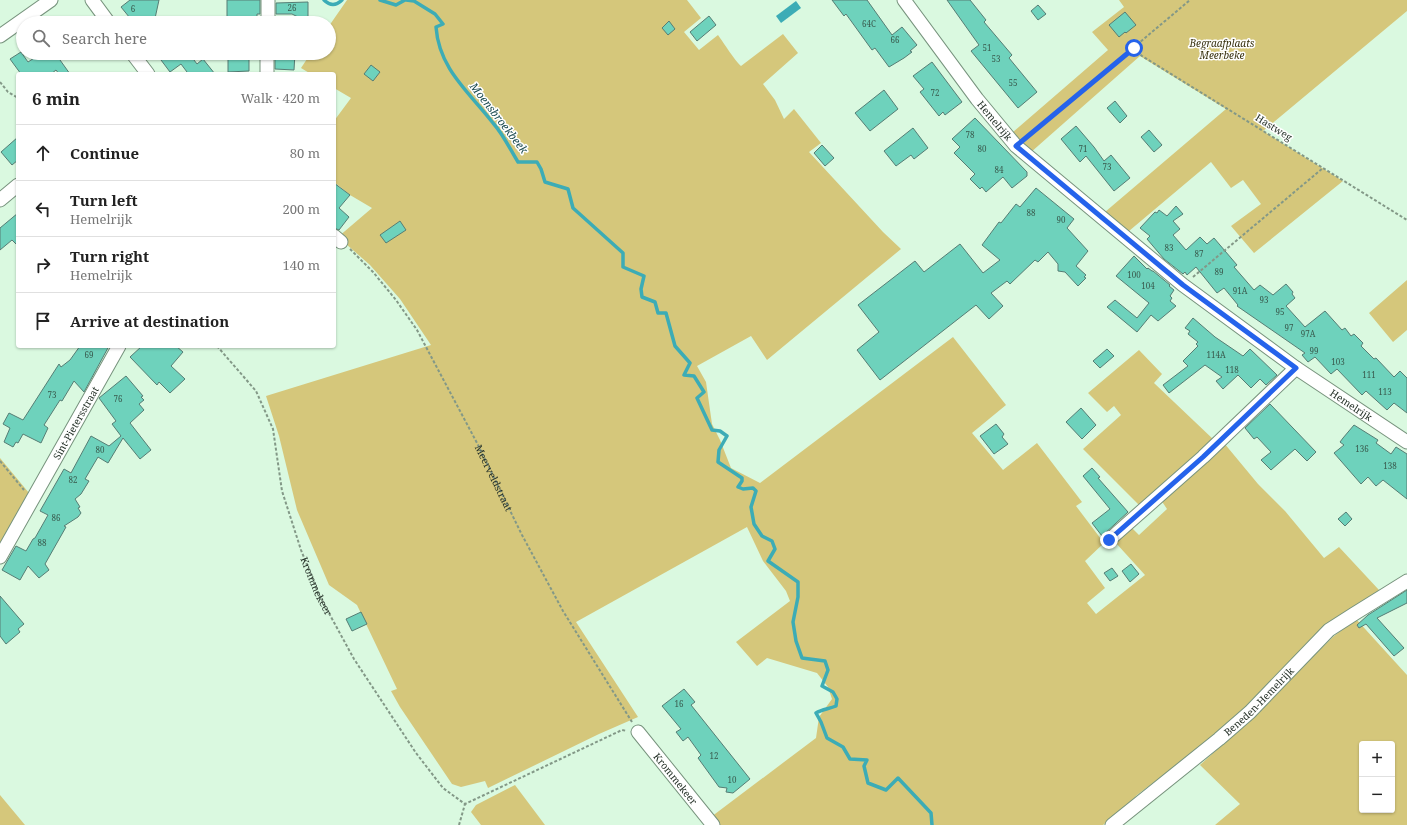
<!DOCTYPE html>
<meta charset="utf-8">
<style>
body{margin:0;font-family:"Noto Serif",serif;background:#f6f6f6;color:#222}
.controls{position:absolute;right:12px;bottom:12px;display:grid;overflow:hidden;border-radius:4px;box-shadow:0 1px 3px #0004}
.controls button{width:36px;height:36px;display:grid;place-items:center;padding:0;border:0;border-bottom:1px solid #e0e0e0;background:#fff;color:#222;font:20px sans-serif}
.stop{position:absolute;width:12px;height:12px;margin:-9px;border:3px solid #2563eb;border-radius:50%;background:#fff}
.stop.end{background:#2563eb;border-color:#fff;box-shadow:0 1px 4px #0008}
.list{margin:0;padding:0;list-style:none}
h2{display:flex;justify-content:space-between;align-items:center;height:52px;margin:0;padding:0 16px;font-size:17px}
h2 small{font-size:13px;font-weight:400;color:#767676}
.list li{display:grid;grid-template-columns:26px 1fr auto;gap:12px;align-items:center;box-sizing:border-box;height:56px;padding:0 16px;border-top:1px solid #e0e0e0}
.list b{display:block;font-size:15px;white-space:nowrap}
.list p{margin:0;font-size:13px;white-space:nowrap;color:#767676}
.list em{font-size:13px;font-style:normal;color:#767676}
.icon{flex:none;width:22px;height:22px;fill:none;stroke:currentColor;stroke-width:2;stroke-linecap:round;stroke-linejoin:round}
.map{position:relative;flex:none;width:1407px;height:825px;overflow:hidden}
.search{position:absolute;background:#fff;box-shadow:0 1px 3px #0004;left:16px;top:16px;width:320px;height:44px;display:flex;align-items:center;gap:10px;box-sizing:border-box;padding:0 14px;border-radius:22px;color:#767676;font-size:15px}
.panel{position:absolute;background:#fff;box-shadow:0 1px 3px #0004;left:16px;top:72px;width:320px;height:276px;border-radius:4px}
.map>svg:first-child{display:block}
.green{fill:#d5c77b;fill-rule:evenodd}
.water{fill:#3cacb6}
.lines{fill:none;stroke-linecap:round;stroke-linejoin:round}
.stream{stroke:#3cacb6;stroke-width:3.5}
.building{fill:#6ed2bc;stroke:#567d74}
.minor-casing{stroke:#77937d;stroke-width:15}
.path{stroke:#839887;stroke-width:2;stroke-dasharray:3 2;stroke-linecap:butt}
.minor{stroke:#fff;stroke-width:13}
.route{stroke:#2563eb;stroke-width:5}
.labels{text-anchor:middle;stroke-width:3;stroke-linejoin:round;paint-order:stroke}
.number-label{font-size:8px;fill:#395b4e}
.park-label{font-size:10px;font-style:italic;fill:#38310f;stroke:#fff}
.street-label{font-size:10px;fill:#27332a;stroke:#fff}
.water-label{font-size:11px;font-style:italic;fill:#1a4a4f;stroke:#fff}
</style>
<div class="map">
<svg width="1407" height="825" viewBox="0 0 1407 825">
<rect width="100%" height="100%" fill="#daf9e0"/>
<path class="green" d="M347,0H687L701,18L684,32L699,50L718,35C723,42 736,62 741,66L783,34L798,53L763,84L775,100L784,119L794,109L821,143L809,152L883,232L901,249L767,360L751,336L697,366L706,382L712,424L720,440L731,468L760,483L953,337L1006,405L972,433L1003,470L1037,443L1082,502L1076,506L1104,543L1085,561L1105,588L1087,603L1096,614L1145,575L1115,542L1132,528L1139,535L1167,509L1161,500L1224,443L1258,484L1285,511L1324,558L1339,547L1379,590L1215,736L1137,795L1128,805L1103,825H718L711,817L816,738L819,717L832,699L828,687L817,673L767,658L757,666L736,642L790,601L786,591L763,561L747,527L576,622L638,717L599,734L488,788L485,781L461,787L452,784L400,707L391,691L397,689L357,605L329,585L297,510L279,436L266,396L431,345L400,299L370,265L338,237L372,208L350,195L334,182V121L351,98L334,88V74H311L301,68L311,53H329V26Z
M1119,0H1407V11L1263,131L1343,181L1254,253L1231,226L1261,204L1243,180L1231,188L1211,162L1129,231L1105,212L1226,109L1140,56L1030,153L1013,132L1108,50L1092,32L1124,7Z
M1407,280V330L1393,342L1369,313Z
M1139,350L1162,374L1154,383L1214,440L1140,506L1083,449L1121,415L1114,406L1107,412L1088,393Z
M0,458L29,493L0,546Z
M1356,619L1407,675V825H1215L1240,804L1200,765L1257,713L1307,662L1334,636ZM1362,744H1392V810H1362Z
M515,785L545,825H481L471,812L476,805Z
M0,795L25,825H0Z"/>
<path class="water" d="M796,1L801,8L781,23L776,16Z"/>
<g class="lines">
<path class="stream" d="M324,0C330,6 336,6 342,0
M380,0L396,5L405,0
M406,0L414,1L435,14L443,24L436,27C439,69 469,92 493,123C503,134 510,149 518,162H537L541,169L545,182L568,189L573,208L623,253V267L644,276L641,289L642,297L655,302L658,313H666L675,346L690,363L684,375L694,376L704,392L697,398L712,430L720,431L727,436L719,450L718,462L742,478V481L738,487L743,489L753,488L756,491L751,507L754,524L762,536L772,541L775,549L768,561L798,582V597L793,622L796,641L802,658L825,661L828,670L822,686L833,692L837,699L836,706C829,709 822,709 816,713L821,722L827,738L843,747L850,759L867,760L864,766L868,783L886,790L898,778L931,813L932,825"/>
</g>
<path class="building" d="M130,0H159L154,23H134L121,7Z
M227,0H260V14H257V23H227Z
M832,0H867L892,35L902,27L917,45L910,51L912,52L904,58L889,67L875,48L872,50L846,14L844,16Z
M947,0H970L986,20L984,22L1012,55L1009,58L1037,92L1018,108L971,51L979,45Z
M308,2V22L292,14H276V3Z
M1038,5L1046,14L1038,20L1031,11Z
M1125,12L1136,25L1126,33L1125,32L1119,37L1109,25Z
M709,16L716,25L697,41L690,32Z
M669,21L675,29L668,35L662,28Z
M21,52L28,62L42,53H55L70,74H59L56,70L51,74H21L10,59Z
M170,53H195L191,56L197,64L203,59L215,74H184L187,72L181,64L170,72L161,60Z
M228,53H249V71L228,72Z
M275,53H295L294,70L275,69Z
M932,62L962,102L945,115L943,112L939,116L920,92L924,89L913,76Z
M371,65L380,72L373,81L364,74Z
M884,90L898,109L870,131L855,113Z
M1115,101L1127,116L1120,123L1107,108Z
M975,118L1027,172V176L1012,188L1003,177L986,192L982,187L980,189L970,179L975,174L954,153L960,147L952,139Z
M1076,126L1094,147L1104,161L1111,155L1130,178L1114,191L1086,156L1080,162L1061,139Z
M913,128L928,148L914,159L911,155L896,166L884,151Z
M1149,130L1162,145L1154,152L1141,137Z
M18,137V160L12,165L1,152Z
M822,145L834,158L825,166L814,153Z
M334,183L350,195L339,208L349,217L339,230L334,228Z
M1036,188L1074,219L1067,228L1088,251L1076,266L1086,275L1084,277L1086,278L1078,286L1065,272L1058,271V264L1048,252L1038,262L1035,260L1010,284L1007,281L991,293L1003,306L989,319L976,305L880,380L857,350L879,332L858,305L915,261L924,272L960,244L983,273L1000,260L982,245L999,222L1001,223L1016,204L1020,207Z
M1176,206L1183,214L1173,221L1180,229L1173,235L1186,250L1200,237L1207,244L1214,238L1237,265L1234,267L1254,290L1260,285L1273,295L1286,284L1293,292L1292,294L1295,298L1286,306L1305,327L1325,311L1342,330L1345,328L1351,336L1354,334L1363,343L1361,346L1374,359L1376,358L1394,377L1400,371L1407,378V413L1394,403L1387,410L1366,391L1362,395L1337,369L1331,374L1315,357L1308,362L1302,355L1305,353L1237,306L1238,305L1224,288L1217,293L1196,267L1187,275L1185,272L1183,274L1164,259L1147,239L1150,236L1140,228L1155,212L1157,213L1159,210L1167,216Z
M18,213V246L12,240L0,250V228Z
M400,221L406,230L386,243L380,235Z
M1134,256L1147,269L1148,268L1152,271H1153L1170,285L1169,286L1174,290L1170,296L1172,298L1170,301L1176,306L1158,321L1151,315L1137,332L1107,307L1115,300L1137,318L1149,303L1116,276Z
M1193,318L1215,337L1243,356L1250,349L1277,375L1266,385L1260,379L1251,388L1238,375L1223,389L1216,381L1222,377L1205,365L1169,393L1163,385L1188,366L1183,361L1198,346L1196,344L1198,342L1188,334L1190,331L1185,328Z
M80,346H109L84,392L74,381L62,401L60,400L44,425L48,428L41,443L23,434L18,443L16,442L13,447L4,442L10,428L3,424L9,413L23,420L59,364L61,367L70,360Z
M142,346H176L183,352L171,366L185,379L170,393L159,382L157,385L130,357Z
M1107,349L1114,356L1100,368L1093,361Z
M126,376L143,396L141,397L144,400L139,404L144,410L130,423L151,450L140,459L123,438L108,463L98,457L85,479L89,481L81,494L75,499L80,507L78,508L81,513L78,517L64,526L66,527L45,564L49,570L39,578L28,566L20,580L2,570L16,546L26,551L33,539L35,538L48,515L40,511L64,469L71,473L91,436L109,446L121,436L112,424L116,421L99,398Z
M1270,404L1316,452L1307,461L1295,449L1271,470L1261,460L1271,452L1257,437L1254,439L1245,428Z
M1081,408L1096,425L1082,439L1066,422Z
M996,424L1004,434L1002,437L1008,444L994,454L980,436Z
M1354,425L1378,440L1376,443L1391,454L1396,447L1407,454V499L1383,480L1376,486L1368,477L1361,484L1334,453L1344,445L1340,442L1343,438Z
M1092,468L1100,477L1098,478L1128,512L1102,536L1092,523L1110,509L1083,476Z
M1346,512L1352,519L1345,526L1338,519Z
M1131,564L1139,574L1130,582L1122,571Z
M1112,568L1118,576L1110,581L1104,573Z
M1407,590V603L1377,618L1404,648L1394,656L1366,624L1359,628L1357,625L1368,615Z
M0,596L24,624L18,629L20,632L6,644L0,636Z
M361,612L367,624L352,631L346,619Z
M684,689L695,702L691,705L750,779L733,793L726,792L727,788L719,787L698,758L701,755L688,737L683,741L676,732L681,729L662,706Z"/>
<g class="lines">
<defs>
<g id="minor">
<path d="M92,0L109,23"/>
<path id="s3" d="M904,0L977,99L1016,146L1183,285L1296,368L1407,442"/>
<path d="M268,23V0"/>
<path d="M0,36L51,0"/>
<path d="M132,53L148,74"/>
<path d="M267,74V53"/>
<path d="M0,200L18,185"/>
<path d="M334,236L341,242"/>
<path d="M1109,540L1203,457L1296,368"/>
<path id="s4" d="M0,557L119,346"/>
<path id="s5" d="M638,732L713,825"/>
<path id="s6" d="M1112,825L1219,739L1250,712L1329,630L1354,614L1407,581"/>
</g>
</defs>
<use href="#minor" class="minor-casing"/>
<g class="path">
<path d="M1133,48L1142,56L1407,220"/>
<path d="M0,82L8,92L18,98"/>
<path d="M1026,138L1190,0"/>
<path id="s1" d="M350,249L373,272L396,300L417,330L477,443L522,535L563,611L632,722"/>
<path d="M1193,277L1323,168"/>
<path id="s2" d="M217,346L256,391L273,429L282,491L301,550L319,595L354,659L416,753L443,788L465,804L622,730L627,731"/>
<path d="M0,461L24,490"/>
<path d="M459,825L465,804"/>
</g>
<use href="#minor" class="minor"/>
</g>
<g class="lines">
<path class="route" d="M1109,540L1203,457L1296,368L1183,285L1016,146L1134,48"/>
</g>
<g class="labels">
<g class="number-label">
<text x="292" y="11">26</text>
<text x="133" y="12">6</text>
<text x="869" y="27">64C</text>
<text x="895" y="43">66</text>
<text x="987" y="51">51</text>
<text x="996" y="62">53</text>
<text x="1013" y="86">55</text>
<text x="935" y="96">72</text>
<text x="970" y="138">78</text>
<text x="982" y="152">80</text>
<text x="1083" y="152">71</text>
<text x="1107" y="170">73</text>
<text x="999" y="173">84</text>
<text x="1031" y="216">88</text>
<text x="1061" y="223">90</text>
<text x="1169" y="251">83</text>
<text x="1199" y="257">87</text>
<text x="1219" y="275">89</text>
<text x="1134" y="278">100</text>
<text x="1148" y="289">104</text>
<text x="1240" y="294">91A</text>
<text x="1264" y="303">93</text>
<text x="1280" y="315">95</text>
<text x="1289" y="331">97</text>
<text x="1308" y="337">97A</text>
<text x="1314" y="354">99</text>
<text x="89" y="358">69</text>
<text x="1216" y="358">114A</text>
<text x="1338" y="365">103</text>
<text x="1232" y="373">118</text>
<text x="1369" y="378">111</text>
<text x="1385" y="395">113</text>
<text x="52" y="398">73</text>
<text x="118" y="402">76</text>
<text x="1362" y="452">136</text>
<text x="100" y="453">80</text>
<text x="1390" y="469">138</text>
<text x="73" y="483">82</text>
<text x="56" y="521">86</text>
<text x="42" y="546">88</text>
<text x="679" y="707">16</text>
<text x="714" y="759">12</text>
<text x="732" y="783">10</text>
</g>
<g class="park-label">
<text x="1222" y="47">Begraafplaats<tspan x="1222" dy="12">Meerbeke</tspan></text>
</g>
<g class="street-label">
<text dy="4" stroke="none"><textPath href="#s3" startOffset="151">Hemelrijk</textPath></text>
<text transform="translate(1274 127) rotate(32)" y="4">Hastweg</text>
<text dy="4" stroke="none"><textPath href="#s3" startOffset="608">Hemelrijk</textPath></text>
<text dy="4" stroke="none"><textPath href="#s4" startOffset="154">Sint-Pietersstraat</textPath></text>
<text dy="4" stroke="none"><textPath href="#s1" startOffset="272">Meerveldstraat</textPath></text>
<text dy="4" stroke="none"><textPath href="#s2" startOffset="265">Krommekeer</textPath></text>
<text dy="4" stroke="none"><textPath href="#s6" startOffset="192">Beneden-Hemelrijk</textPath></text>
<text dy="4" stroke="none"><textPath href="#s5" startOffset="60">Krommekeer</textPath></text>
</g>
<g class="water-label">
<text transform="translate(499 118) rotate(52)" y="4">Moensbroekbeek</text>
</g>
</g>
</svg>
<div class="controls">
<button>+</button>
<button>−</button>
</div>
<div class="stop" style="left:1134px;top:48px"></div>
<div class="stop end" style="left:1109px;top:540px"></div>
<div class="search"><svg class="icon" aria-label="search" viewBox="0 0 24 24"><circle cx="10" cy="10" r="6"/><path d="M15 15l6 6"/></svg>Search here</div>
<section class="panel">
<h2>6 min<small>Walk · 420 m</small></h2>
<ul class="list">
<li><svg class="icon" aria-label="ahead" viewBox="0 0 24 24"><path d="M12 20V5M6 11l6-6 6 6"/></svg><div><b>Continue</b></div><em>80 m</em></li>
<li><svg class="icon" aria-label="left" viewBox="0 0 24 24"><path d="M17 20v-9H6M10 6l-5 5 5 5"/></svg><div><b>Turn left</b><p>Hemelrijk</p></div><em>200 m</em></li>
<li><svg class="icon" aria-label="right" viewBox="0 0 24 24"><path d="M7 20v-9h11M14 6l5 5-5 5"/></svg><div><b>Turn right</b><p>Hemelrijk</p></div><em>140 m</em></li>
<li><svg class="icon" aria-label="arrive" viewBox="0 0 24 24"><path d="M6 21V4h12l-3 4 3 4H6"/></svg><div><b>Arrive at destination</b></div></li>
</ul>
</section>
</div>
